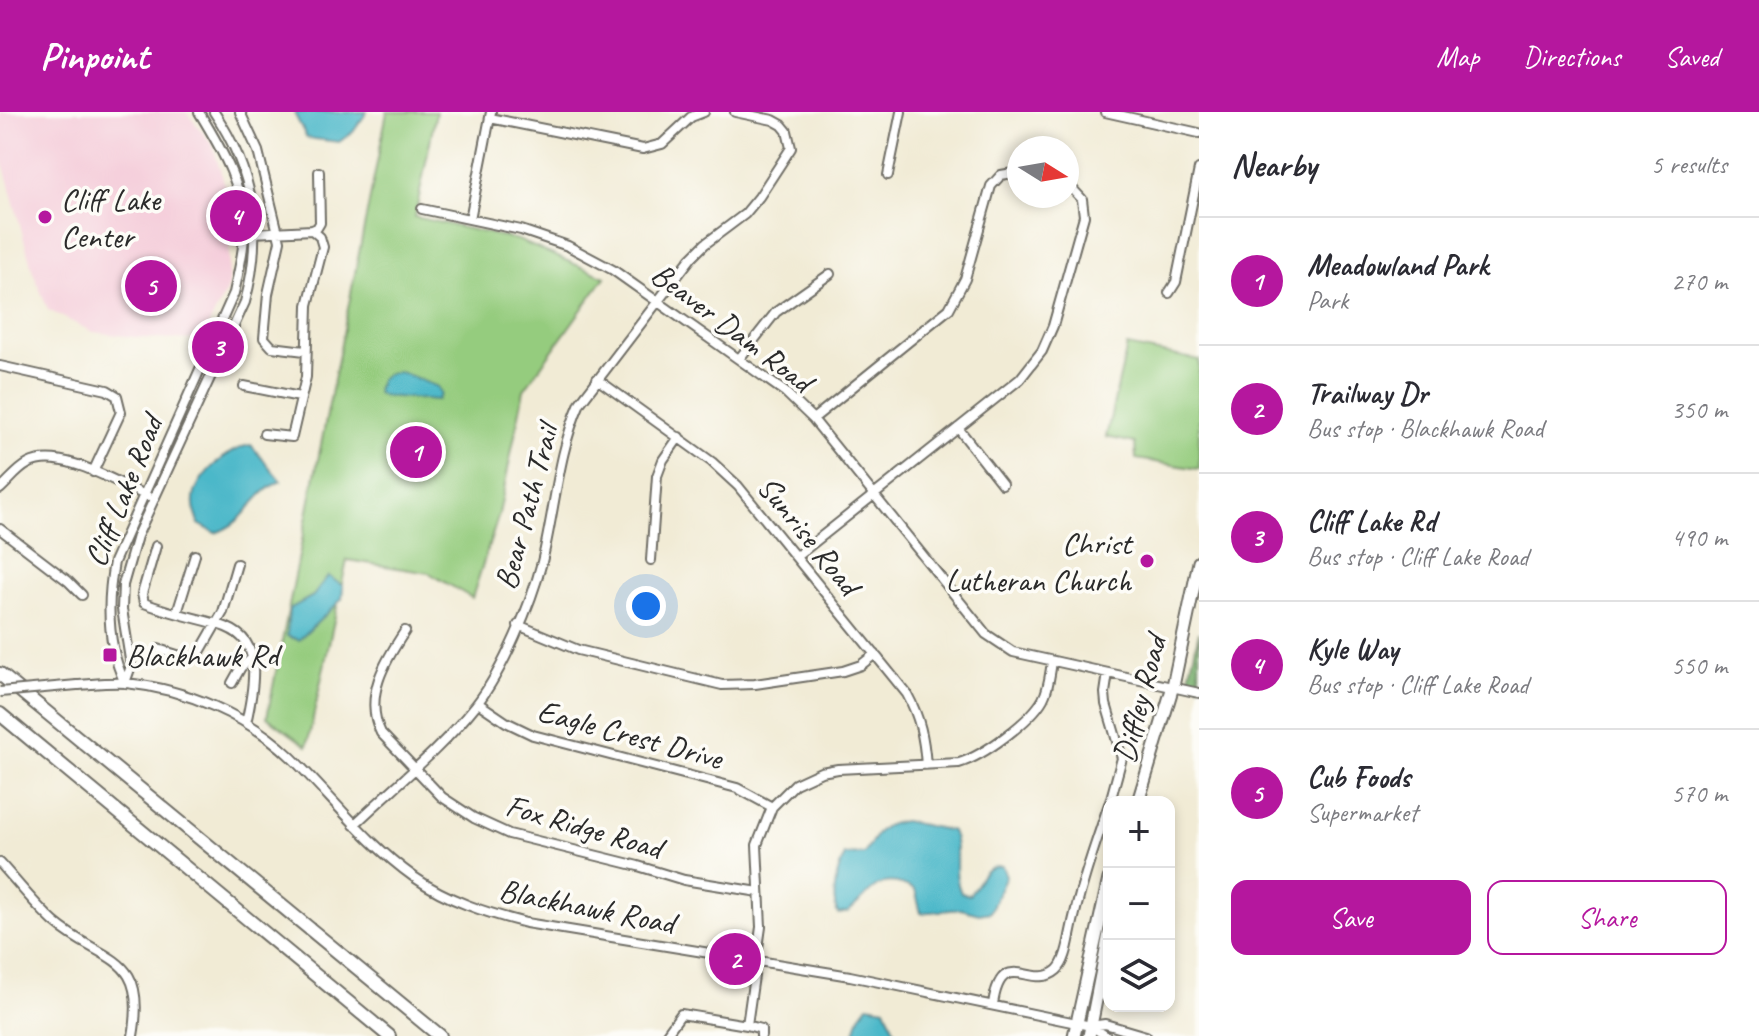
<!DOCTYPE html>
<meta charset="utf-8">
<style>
body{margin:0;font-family:Caveat,sans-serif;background:#f7f7f7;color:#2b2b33}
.controls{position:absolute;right:24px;bottom:24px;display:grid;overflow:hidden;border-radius:16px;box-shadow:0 4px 12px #0003}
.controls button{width:72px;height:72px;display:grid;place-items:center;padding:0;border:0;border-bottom:2px solid #e1e1e2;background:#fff;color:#2b2b33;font:40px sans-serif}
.compass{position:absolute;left:1007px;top:24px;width:72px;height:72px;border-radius:50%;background:#fff;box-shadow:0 4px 12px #0003;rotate:101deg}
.you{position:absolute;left:646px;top:494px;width:28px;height:28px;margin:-20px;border:6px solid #fff;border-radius:50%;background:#1a73e8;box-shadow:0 0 0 12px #1a73e833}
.badge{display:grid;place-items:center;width:52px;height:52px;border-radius:50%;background:#b5179e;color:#fff;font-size:26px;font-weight:700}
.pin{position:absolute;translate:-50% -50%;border:4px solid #fff;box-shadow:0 2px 8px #0006}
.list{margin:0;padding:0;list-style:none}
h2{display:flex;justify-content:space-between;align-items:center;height:104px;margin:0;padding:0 32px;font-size:34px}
h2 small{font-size:26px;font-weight:400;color:#7c7c81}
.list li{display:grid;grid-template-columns:52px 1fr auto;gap:24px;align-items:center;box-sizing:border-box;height:128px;padding:0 32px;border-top:2px solid #e1e1e2}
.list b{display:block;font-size:30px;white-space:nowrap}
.list p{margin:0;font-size:26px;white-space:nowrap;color:#7c7c81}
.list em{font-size:26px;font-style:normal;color:#7c7c81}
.actions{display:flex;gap:16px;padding:24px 32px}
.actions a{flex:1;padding:18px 0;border:2px solid #b5179e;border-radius:16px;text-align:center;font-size:28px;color:#b5179e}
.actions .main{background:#b5179e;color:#fff}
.icon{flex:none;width:44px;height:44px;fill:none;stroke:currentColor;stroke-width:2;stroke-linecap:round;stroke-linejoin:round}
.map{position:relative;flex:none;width:1199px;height:924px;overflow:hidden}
header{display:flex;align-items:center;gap:48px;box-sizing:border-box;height:112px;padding:0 40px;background:#b5179e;color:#fff}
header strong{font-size:38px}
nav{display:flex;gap:44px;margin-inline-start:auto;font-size:28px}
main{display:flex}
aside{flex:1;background:#fff}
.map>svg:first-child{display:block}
.built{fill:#f5cfdb}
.green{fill:#95cc7e;stroke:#607c54;stroke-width:2}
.forest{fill:#78b06d;stroke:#526e4c;stroke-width:2}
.water{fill:#4cb8c9;stroke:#3c727a;stroke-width:2}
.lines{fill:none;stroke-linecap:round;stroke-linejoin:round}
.minor-casing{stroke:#706e66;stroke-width:12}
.major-casing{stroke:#706e66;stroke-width:15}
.highway-casing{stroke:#706e66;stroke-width:16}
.minor{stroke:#fff;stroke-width:8}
.major{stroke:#fff;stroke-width:11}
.highway{stroke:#fff;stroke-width:12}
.minor-bridge-casing{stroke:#706e66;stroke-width:12;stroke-linecap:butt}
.minor-bridge{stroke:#fff;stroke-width:8}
.poi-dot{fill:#b5179e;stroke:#fdfcf7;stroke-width:3}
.labels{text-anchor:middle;stroke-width:7;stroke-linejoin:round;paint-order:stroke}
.poi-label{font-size:32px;fill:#2b2b2b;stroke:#fdfcf7;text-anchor:start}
.street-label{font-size:32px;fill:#2b2b2b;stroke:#fdfcf7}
</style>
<header>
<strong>Pinpoint</strong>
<nav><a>Map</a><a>Directions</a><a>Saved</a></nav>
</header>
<main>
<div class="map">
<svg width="1199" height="924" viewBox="0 0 1199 924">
<rect width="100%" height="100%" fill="#fdfcf7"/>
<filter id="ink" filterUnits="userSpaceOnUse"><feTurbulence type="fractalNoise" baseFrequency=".0125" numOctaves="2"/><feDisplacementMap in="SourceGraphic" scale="16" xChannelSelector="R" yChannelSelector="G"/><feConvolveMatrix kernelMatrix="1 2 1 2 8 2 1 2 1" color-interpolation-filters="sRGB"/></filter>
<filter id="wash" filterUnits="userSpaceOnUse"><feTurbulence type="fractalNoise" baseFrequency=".006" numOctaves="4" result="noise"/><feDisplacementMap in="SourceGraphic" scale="32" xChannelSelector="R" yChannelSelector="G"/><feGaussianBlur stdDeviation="1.8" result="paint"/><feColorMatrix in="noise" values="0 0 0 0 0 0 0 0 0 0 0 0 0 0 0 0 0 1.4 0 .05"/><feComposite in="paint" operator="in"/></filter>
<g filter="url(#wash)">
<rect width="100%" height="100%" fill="#f1ebd5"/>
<path class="built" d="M0,0H186L212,32L231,92L228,176L201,228L141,226L93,220L48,198L33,160L0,40Z"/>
<path class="green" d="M387,0H436L415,105L518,128L605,165L524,278L499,402L472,486L429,461L347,448L307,634L267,605Z
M1127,234L1199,248V357L1136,347L1135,331L1106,325Z"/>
<path class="forest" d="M1199,520V573L1188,569Z"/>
<path class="water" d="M297,0H367L353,20L339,30L307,26L295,3Z
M400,260L438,275L441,281L438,288L383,284L377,281C378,266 384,261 400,260Z
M251,333L281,369C251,382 247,412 215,421L199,412C198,406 194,399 194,393C191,367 228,336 251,333Z
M328,464L343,474L342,487L299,528L287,524L289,497L313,484Z
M904,709L952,719C961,739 951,760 961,781L969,783C980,772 981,753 1002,754L1006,764L990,800L979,802L961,797L921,801L915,778C879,758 872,781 848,800L838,802C830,785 837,759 845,743L864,742C878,723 875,713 904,709Z
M868,893L885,896L897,924H854L860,904Z"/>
</g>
<g filter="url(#ink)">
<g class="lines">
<defs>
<path id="minor" d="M240,0L258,39L280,129L268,182L264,226L272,235L305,239
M1105,0L1199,21
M490,6L643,37L662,32L691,5L704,0
M888,63L901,0
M422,97L521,118L568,134L613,158L785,280L813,307L986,522L1013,540L1199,581
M470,107L491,0
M312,118L317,116L320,111L319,60
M252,121L312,118L320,125L323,135L308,193L306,265L292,325L264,322
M1169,181L1176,170L1199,57
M739,247L776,200L830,162
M0,254L107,278L117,284L121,300L93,360
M597,267L712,350L738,374L907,582C920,606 924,626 926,653
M244,274L300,285
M813,307L949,197L965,167L991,74L1001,63L1019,60
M958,316L1002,372
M0,377C9,369 18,357 28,352C60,335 117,371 147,384
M0,417L68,469L82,483
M156,434L142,482L144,491C225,522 272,497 246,611
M797,444L1020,267L1042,239L1053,214L1084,104L1082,87L1067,71
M651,448L657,364L663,348L679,325
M177,501L195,443
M518,513L578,538L722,573L755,572L843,559L861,553L875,542
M405,519C385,549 363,585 381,621L442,685L474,706L509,722L638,754L684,768L759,780
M158,537L187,546L197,545L223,500L237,452
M1108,561L1105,581L1106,592L1122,646L1110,690
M125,571C107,534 107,489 114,450L234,181C238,162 243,143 244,124C247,80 221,36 199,0
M125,571L131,554L122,497L123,473L137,424L245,190C264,120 254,60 214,0
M232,571L241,555L254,545
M77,573C93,572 110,570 126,571C186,577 247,603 291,645C332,685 366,731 414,765C448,789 487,801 526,811L850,864L1091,914L1105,912L1146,924
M478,591L506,610L533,623L737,676L772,695
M354,713C395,674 441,637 476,593C503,559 531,492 542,450C555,397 558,341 580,291L691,146L705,132L745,102L759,85L791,36L787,19L782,13L773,8L735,0
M0,751C18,771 35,793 54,810C103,852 148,840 133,924
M993,892C1002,833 1032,880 1057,858C1065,851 1068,834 1070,824C1079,778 1094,736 1109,692
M747,913L761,917V924
M1091,914L1106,924
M665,924L681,902L747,913L761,815L757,733L772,695L795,672L821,660L838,657L959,651C983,644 1031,609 1043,587C1049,576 1050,561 1052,550"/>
<path id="major" d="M1138,690L1173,574L1199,450
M1074,924L1109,767
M1089,924L1109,822"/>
<path id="highway" d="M0,562L440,924
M0,602L389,924"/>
</defs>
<use href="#minor" class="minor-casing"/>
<use href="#major" class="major-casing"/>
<use href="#highway" class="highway-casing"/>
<use href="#minor" class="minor"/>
<use href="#major" class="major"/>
<use href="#highway" class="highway"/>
<defs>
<path id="minor-bridge" d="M0,580L77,573"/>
</defs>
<use href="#minor-bridge" class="minor-bridge-casing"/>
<use href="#minor-bridge" class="minor-bridge"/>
</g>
</g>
<g class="poi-dot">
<circle cx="45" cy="105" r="8"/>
<circle cx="1147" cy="449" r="8"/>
<rect x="102" y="535" width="16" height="16" rx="4"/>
</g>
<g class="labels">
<g class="poi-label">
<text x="61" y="98">Cliff Lake<tspan x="61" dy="37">Center</tspan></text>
<text x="1131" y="442" text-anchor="end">Christ<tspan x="1131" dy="37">Lutheran Church</tspan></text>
<text x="126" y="554">Blackhawk Rd</text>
</g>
<g class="street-label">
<text transform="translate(732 215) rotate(37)" y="11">Beaver Dam Road</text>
<text transform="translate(123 379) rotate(-68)" y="11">Cliff Lake Road</text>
<text transform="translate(526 395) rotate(-75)" y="11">Bear Path Trail</text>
<text transform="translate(809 423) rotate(51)" y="11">Sunrise Road</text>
<text transform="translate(1139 587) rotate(-75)" y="11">Diffley Road</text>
<text transform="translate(630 622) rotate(15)" y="11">Eagle Crest Drive</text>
<text transform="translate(584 714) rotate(16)" y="11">Fox Ridge Road</text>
<text transform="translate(587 794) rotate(11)" y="11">Blackhawk Road</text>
</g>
</g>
</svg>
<div class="controls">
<button>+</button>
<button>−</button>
<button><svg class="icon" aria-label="layers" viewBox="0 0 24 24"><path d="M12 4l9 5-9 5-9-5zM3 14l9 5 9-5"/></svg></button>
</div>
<svg class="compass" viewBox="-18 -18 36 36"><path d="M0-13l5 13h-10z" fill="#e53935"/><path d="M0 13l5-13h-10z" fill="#7c7c81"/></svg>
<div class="you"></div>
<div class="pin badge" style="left:416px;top:340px">1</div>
<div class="pin badge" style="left:735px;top:847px">2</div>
<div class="pin badge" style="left:218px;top:235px">3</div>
<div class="pin badge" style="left:236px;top:104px">4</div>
<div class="pin badge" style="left:151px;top:174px">5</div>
</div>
<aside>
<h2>Nearby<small>5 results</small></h2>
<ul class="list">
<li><span class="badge">1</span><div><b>Meadowland Park</b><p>Park</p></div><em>270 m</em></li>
<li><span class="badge">2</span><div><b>Trailway Dr</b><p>Bus stop · Blackhawk Road</p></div><em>350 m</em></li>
<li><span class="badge">3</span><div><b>Cliff Lake Rd</b><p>Bus stop · Cliff Lake Road</p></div><em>490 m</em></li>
<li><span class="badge">4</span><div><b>Kyle Way</b><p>Bus stop · Cliff Lake Road</p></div><em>550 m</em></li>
<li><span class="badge">5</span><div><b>Cub Foods</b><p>Supermarket</p></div><em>570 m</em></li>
</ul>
<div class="actions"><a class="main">Save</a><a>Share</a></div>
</aside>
</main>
